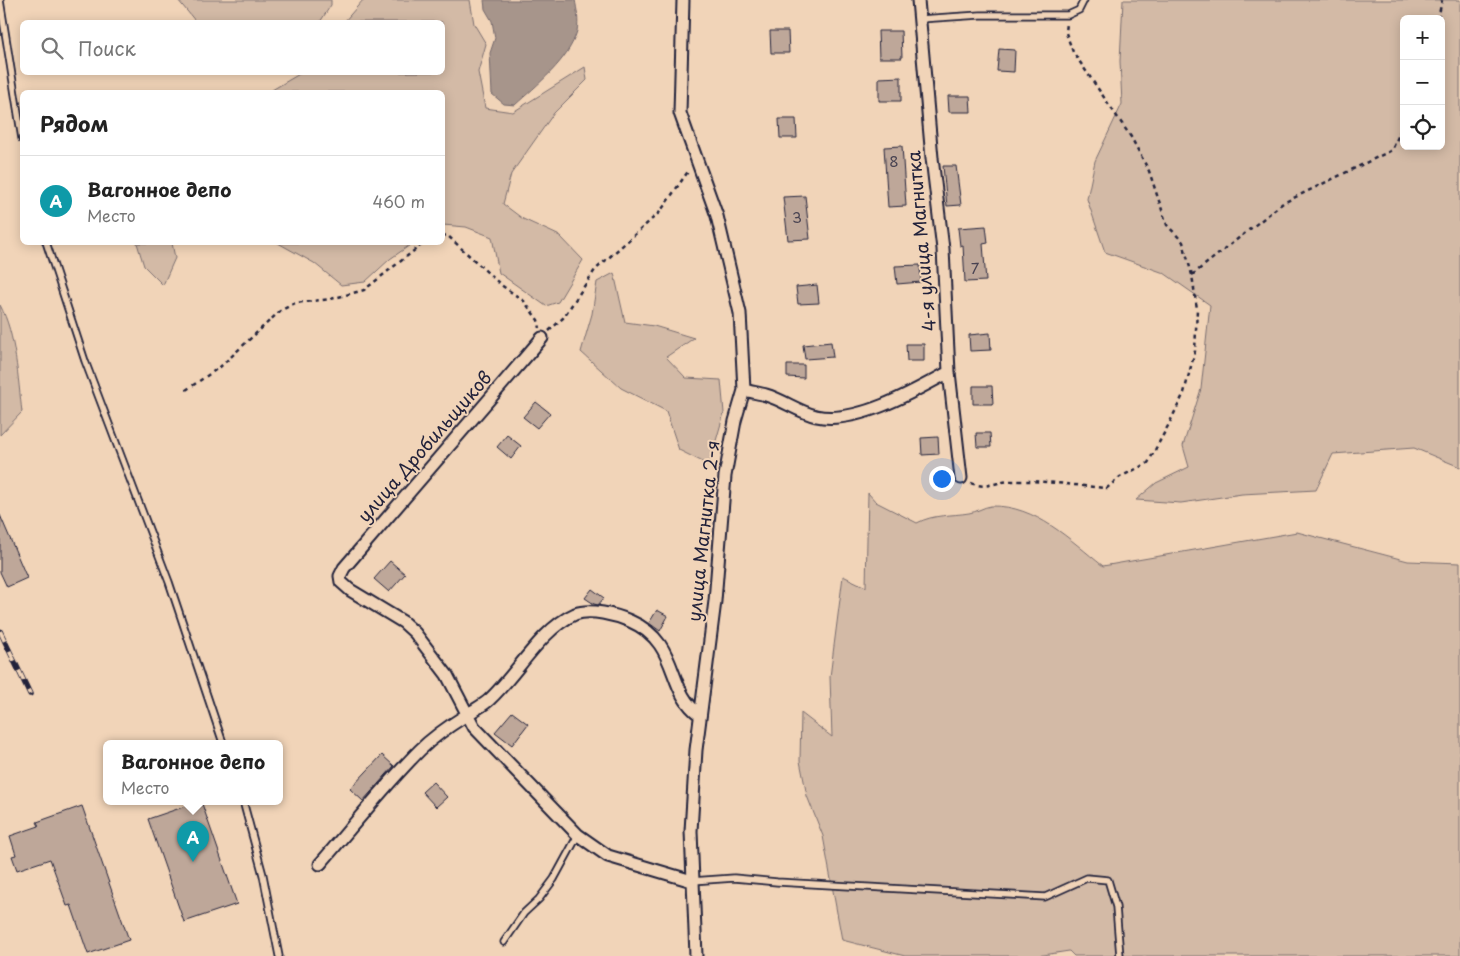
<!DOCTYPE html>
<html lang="ru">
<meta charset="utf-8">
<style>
body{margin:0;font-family:"Playpen Sans",sans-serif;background:#f2f2f2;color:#222}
.controls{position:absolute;right:15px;top:15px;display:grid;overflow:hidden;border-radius:8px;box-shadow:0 2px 12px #0003}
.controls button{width:45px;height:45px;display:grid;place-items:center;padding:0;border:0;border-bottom:1px solid #e0e0e0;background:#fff;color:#222;font:25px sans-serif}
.you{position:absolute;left:941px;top:478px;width:18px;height:18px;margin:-12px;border:4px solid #fff;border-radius:50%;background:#1a73e8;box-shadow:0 0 0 8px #1a73e833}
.badge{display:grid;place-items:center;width:32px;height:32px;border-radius:50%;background:#ea580c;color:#fff;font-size:16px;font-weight:700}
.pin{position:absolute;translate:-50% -41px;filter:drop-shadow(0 1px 2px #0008)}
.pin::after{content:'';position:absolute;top:26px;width:18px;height:15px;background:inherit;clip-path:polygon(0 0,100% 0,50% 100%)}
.popup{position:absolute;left:103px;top:740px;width:180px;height:65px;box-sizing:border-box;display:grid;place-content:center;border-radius:8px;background:#fff;filter:drop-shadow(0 1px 4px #0005);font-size:16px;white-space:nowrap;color:#767676}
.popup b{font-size:19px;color:#222}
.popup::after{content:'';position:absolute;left:50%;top:100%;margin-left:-10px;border:10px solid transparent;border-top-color:#fff}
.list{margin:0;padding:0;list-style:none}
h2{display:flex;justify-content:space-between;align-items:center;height:65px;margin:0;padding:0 20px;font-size:21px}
h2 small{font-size:16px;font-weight:400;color:#767676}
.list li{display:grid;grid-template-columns:32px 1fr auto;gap:15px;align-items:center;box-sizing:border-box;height:90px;padding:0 20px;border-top:1px solid #e0e0e0}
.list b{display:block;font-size:19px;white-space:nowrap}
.list p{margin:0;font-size:16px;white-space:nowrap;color:#767676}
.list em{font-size:16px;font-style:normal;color:#767676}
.icon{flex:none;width:28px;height:28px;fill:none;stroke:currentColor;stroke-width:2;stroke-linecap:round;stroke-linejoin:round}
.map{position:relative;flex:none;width:1460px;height:956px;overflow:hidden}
.search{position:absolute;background:#fff;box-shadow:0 2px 12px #0003;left:20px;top:20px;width:425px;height:55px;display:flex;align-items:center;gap:12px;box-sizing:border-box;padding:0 18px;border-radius:8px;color:#767676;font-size:19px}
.panel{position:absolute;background:#fff;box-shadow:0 2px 12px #0003;left:20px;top:90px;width:425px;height:155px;border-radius:8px}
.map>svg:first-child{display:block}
.green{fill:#d3baa6;stroke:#7a6e70;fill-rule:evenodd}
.water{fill:#a7958b;stroke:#72676b}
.building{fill:#bea799;stroke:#22223b}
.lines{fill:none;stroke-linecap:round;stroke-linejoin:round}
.lane-casing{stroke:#22223b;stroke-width:9}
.street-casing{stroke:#22223b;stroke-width:15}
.path{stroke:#22223b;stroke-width:2.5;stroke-dasharray:4 4;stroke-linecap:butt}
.lane{stroke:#f1d4b8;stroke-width:5.5}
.street{stroke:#f1d4b8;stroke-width:11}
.rail-casing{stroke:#22223b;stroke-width:5.5}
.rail{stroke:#f1d4b8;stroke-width:4;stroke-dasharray:11;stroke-linecap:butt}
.labels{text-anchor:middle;stroke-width:4;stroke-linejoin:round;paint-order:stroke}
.number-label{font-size:15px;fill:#494352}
.street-label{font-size:18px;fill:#22223b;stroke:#f1d4b8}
</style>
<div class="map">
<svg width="1460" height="956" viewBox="0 0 1460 956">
<rect width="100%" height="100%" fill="#f1d4b8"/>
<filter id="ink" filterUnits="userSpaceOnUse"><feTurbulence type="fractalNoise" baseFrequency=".02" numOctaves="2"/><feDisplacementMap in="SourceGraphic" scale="10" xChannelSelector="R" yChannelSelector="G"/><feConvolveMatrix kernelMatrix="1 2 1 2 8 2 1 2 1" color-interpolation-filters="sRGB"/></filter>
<g filter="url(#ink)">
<path class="green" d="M178,0H331V5L320,22H196Z
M363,0H470L474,24L486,44L478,72L485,108L513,112L585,67L587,80L554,113L511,174L503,204L523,219L560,236L583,260L558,302L546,306L499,273L492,237L466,227L443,225L442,92H273L272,90L301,73L442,72V22H344Z
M1123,0H1460V467L1414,448L1333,454L1316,490L1242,494L1181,503L1136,500L1156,483L1189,467L1183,446L1201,389L1210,305L1164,273L1105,252L1087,199L1095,161L1122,104L1120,61ZM1404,19H1441V146H1404Z
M137,243H172L175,258L163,285L144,266Z
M278,243L413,242V243L390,259L365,282L341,285L314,263Z
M614,273L625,322L654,326L694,338L666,357L686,378L721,380L724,413L709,465L679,450L666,411L621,388L581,352L592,314L597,282Z
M0,305C16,334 18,380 22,412L0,435Z
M868,493L876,502L917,523C934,514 951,516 969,513C977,512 983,507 991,506C1036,505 1070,540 1103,566L1297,532L1408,561L1460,563V956H1074L1069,951L1037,956H905L842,940L823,836L807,796L800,761L801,713L832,737L830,677L843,576L866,587Z"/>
<path class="water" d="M484,0H575C577,10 579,21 577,31C569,60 537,85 515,105L504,104L492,94L490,53L495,38L492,21L485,9Z"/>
<path class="building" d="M770,31H788L789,53H771Z
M878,31H901L902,58H879Z
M999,49L1015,50L1014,72L997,71Z
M901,77V101H879V78Z
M948,96H970L971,112H949Z
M779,119H796L797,138H780Z
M902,146L906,206L888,207L884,147Z
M943,166H956L961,205L947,206Z
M805,196L810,239L788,240L783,197Z
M986,226L988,243L983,244L986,281L965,282L963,245L960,246L958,228Z
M920,265L921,282L897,284L895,266Z
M817,285L819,303L798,304L796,287Z
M990,333L991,350L970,351L969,335Z
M831,342L833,357L805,359L803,345Z
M906,344H924V361H907Z
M787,365H804V378L787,377Z
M973,386H992L993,404H973Z
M536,402L550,413L537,428L523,417Z
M976,433H990L991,447H977Z
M507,435L521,446L511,459L497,447Z
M938,437L939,454L922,455L921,438Z
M0,515L27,578L7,587L0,572Z
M390,561L405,574L389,592L374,579Z
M592,589L604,598L598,605L594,604L585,598Z
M657,610L668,616L660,631L649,623Z
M512,712L528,724L512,745L495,732Z
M382,755L394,766L363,801L350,789Z
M433,782L447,797L436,807L422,792Z
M201,801L237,904L184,922L148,819Z
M82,806L129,940L88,954L71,905L67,906L50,859L17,870L12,856L16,855L10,836L39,826L37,822Z"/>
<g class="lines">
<defs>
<path id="lane" d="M0,0L22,139
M920,19L980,15H1068L1079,10L1084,0
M46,242L85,361L169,582L223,743
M243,801L263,875L279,956
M692,881L734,878L777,882L1045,897L1087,878L1108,880L1116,907L1120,956
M504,942L524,913L539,899L554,879L578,835"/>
<path id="street" d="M683,0L680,113L717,216L740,313L744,390L735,421L725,476L715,601L696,750L691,831L696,956
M918,0L932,158L943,249L949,372L961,478
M542,338L344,568L340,576L341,582L350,590L403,622L415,633L447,675L474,727L578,835L608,856L692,881
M744,390C751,392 759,393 766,395C783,400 799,412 816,416C856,425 915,391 949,372
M320,864C353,826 384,786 420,750C433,737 449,726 465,716C473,710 483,706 490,699C517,674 541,629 575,614C590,608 616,615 630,621C681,643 665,690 700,715"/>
</defs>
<use href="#lane" class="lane-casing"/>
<use href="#street" class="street-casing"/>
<path class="path" d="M1438,19L1442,0
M442,236L447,235L501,285L524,301L538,320L540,328
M1192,275L1283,203L1392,150L1404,123
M549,331L563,318L595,270L660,212L689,170
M186,390L220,367L280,311L295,303L331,299L364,290L425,242
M971,483C987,490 996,481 1013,481C1045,480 1075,486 1107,488L1120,477L1148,463L1169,424L1184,393L1195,351L1197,309L1192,275L1183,242L1167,225L1149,171L1131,137L1073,52L1066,33L1067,22"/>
<use href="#lane" class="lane"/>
<use href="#street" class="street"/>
<defs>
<path id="rail" d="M0,631L30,694"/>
</defs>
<use href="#rail" class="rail-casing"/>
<use href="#rail" class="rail"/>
</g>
</g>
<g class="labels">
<g class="number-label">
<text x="894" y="167">8</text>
<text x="797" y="223">3</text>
<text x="975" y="274">7</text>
</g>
<g class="street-label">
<text transform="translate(922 241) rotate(-95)" y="6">4-я улица Магнитка</text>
<text transform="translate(425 447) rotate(-49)" y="6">улица Дробильщиков</text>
<text transform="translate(704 531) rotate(-84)" y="6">улица Магнитка 2-я</text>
</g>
</g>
</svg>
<div class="controls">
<button>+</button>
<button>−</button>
<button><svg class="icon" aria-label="locate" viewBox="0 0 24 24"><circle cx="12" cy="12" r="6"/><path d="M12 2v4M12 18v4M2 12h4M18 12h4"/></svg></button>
</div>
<div class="you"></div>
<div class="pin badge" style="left:193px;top:862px;background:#0f9aa8">A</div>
<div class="popup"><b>Вагонное депо</b>Место</div>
<div class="search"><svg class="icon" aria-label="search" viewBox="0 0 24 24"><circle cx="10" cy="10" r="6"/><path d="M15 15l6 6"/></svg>Поиск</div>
<section class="panel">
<h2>Рядом<small></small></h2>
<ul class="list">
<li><span class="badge" style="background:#0f9aa8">A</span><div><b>Вагонное депо</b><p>Место</p></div><em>460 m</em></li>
</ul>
</section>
</div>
